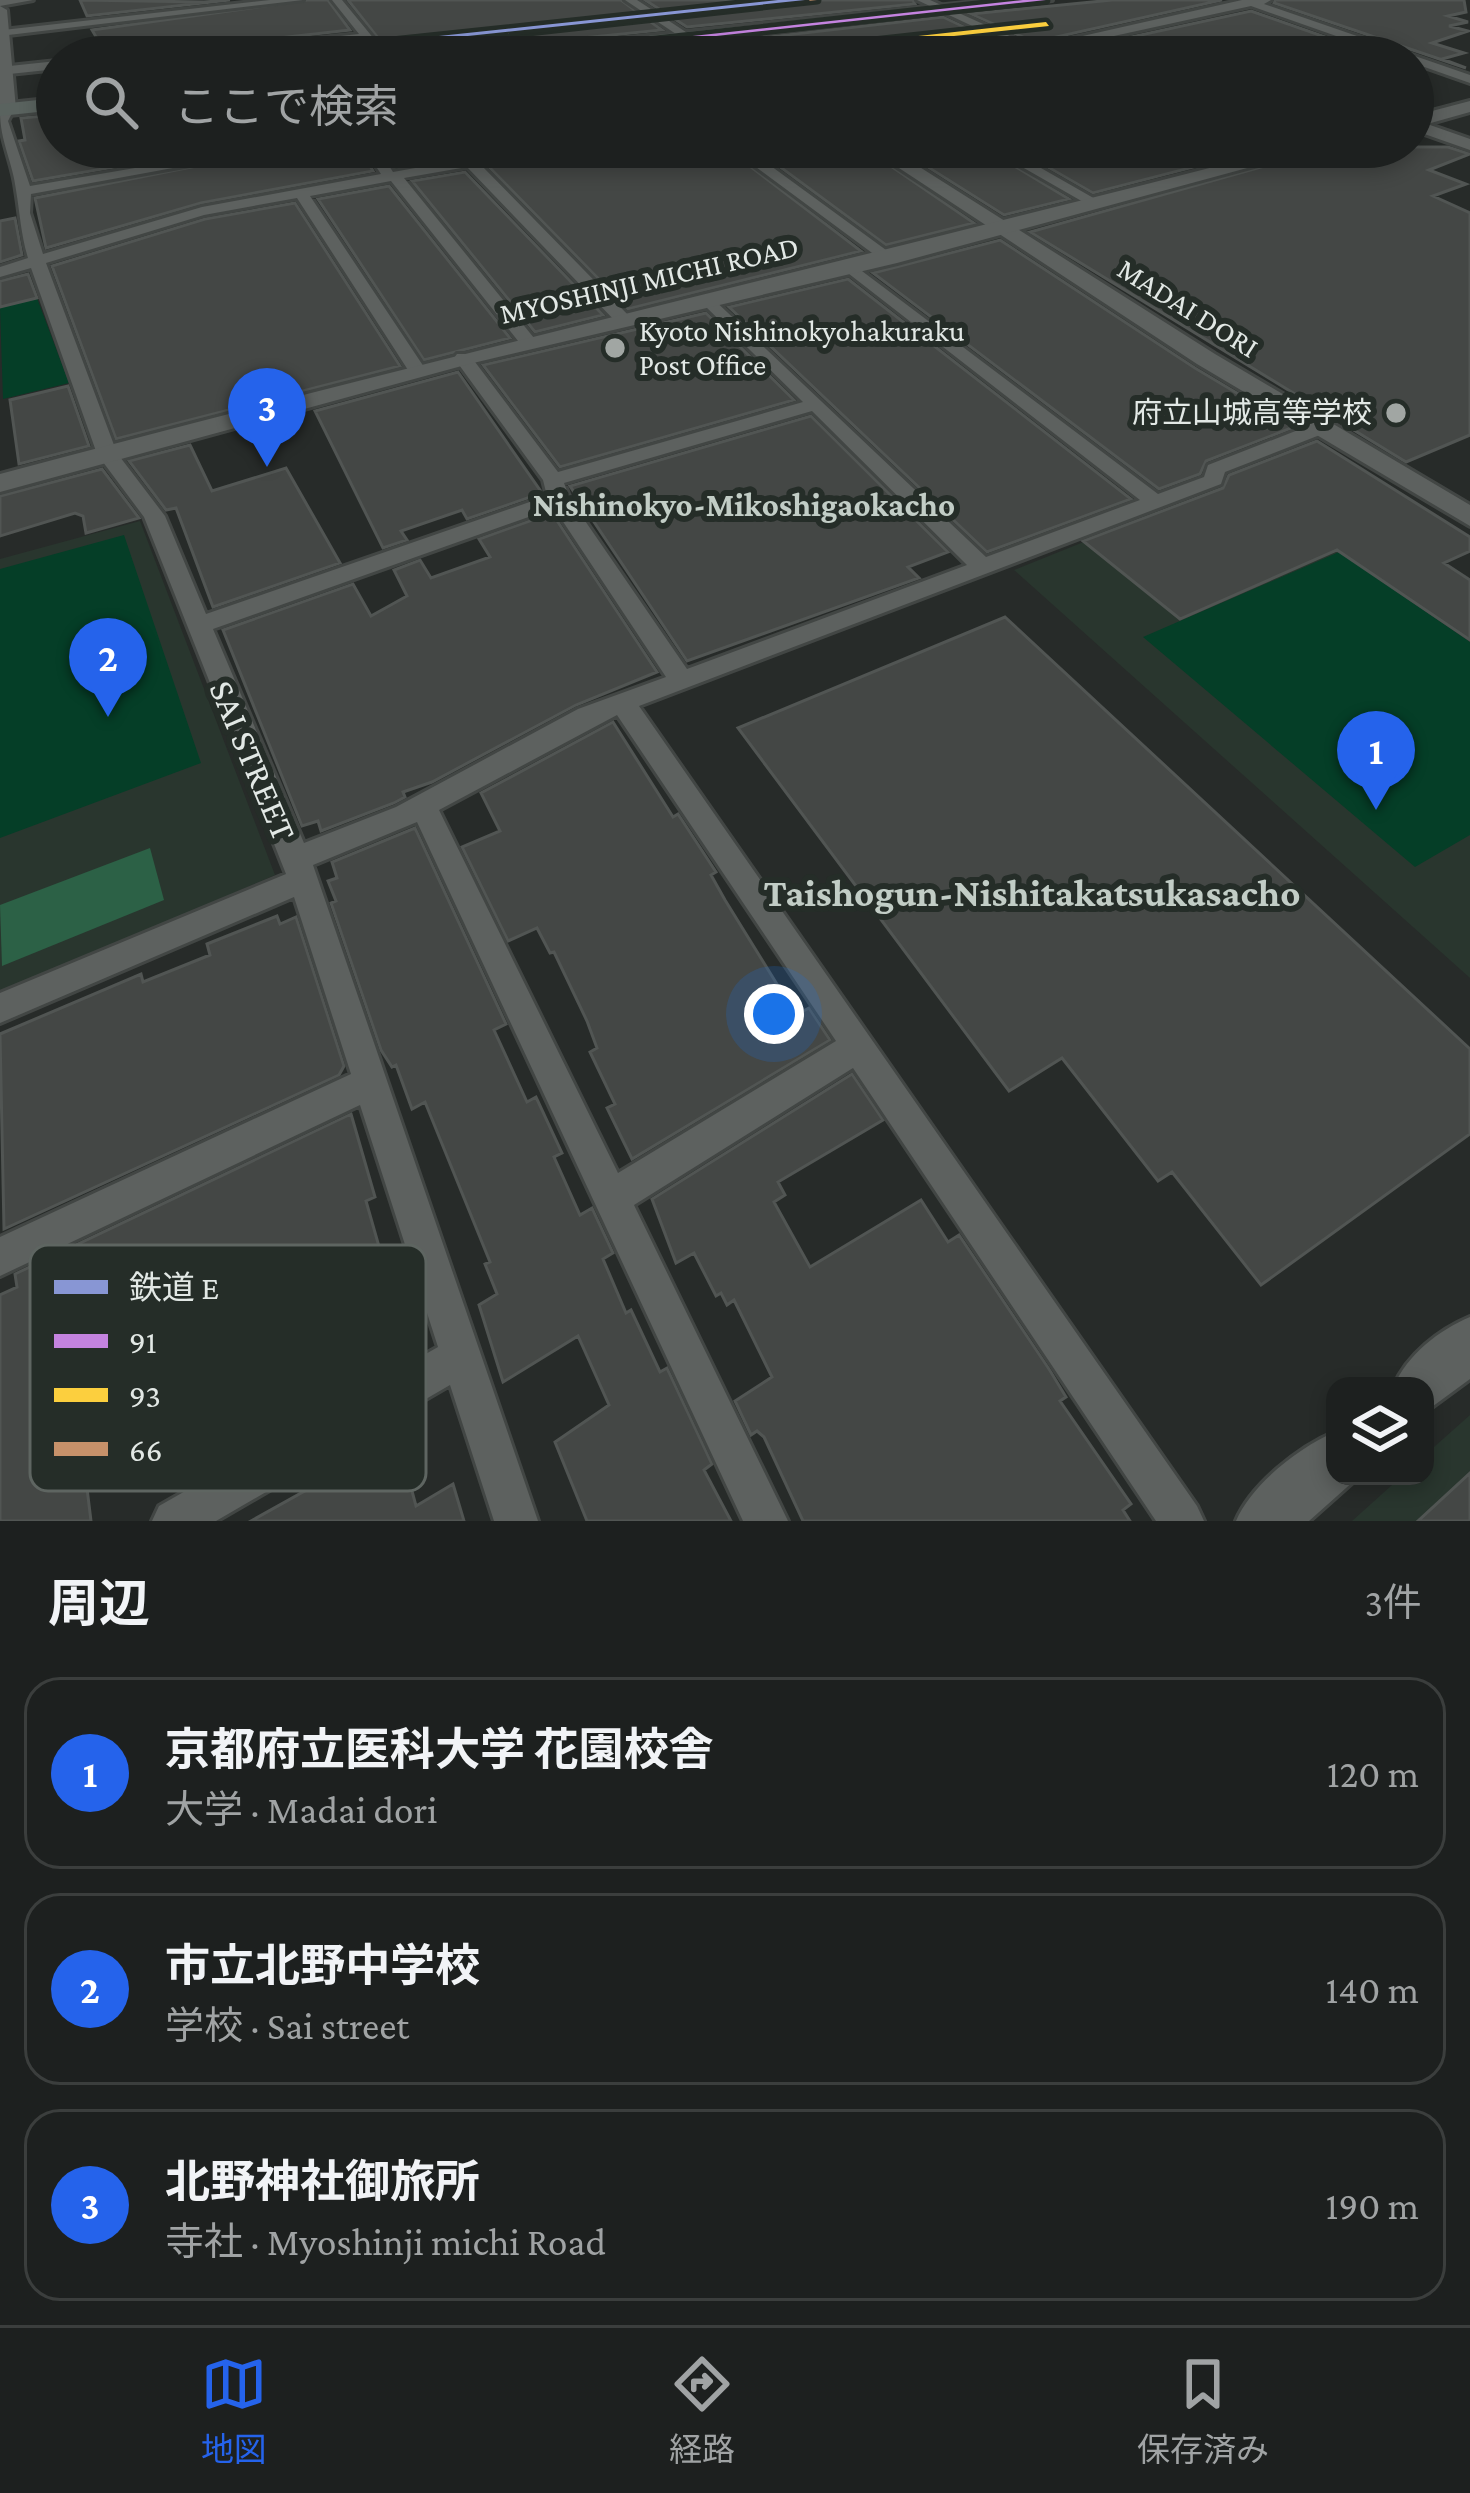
<!DOCTYPE html>
<html lang="ja">
<meta charset="utf-8">
<style>
body{margin:0;font-family:"Crimson Pro","Noto Sans JP",serif;background:#2a2d2c;color:#f1f3f6}
.controls{position:absolute;right:36px;bottom:36px;display:grid;overflow:hidden;border-radius:24px;box-shadow:0 6px 18px #0003}
.controls button{width:108px;height:108px;display:grid;place-items:center;padding:0;border:0;border-bottom:3px solid #3b3e3d;background:#1d201f;color:#f1f3f6;font:60px sans-serif}
.you{position:absolute;left:774px;top:1014px;width:42px;height:42px;margin:-30px;border:9px solid #fff;border-radius:50%;background:#1a73e8;box-shadow:0 0 0 18px #1a73e833}
.badge{display:grid;place-items:center;width:78px;height:78px;border-radius:50%;background:#2563eb;color:#fff;font-size:39px;font-weight:700}
.pin{position:absolute;translate:-50% -99px;filter:drop-shadow(0 3px 6px #0008)}
.pin::after{content:'';position:absolute;top:63px;width:42px;height:36px;background:inherit;clip-path:polygon(0 0,100% 0,50% 100%)}
.list{margin:0;padding:0;list-style:none}
h2{display:flex;justify-content:space-between;align-items:center;height:156px;margin:0;padding:0 48px;font-size:51px}
h2 small{font-size:39px;font-weight:400;color:#a0a3a4}
.list li{display:grid;grid-template-columns:78px 1fr auto;gap:36px;align-items:center;box-sizing:border-box;height:192px;margin:0 24px 24px;padding:0 24px;border:3px solid #3b3e3d;border-radius:36px}
.list b{display:block;font-size:45px;white-space:nowrap}
.list p{margin:0;font-size:39px;white-space:nowrap;color:#a0a3a4}
.list em{font-size:39px;font-style:normal;color:#a0a3a4}
.icon{flex:none;width:66px;height:66px;fill:none;stroke:currentColor;stroke-width:2;stroke-linecap:round;stroke-linejoin:round}
.map{position:relative;flex:none;width:1470px;height:1521px;overflow:hidden}
.search{position:absolute;background:#1d201f;box-shadow:0 6px 18px #0003;left:36px;right:36px;top:36px;height:132px;display:flex;align-items:center;gap:30px;box-sizing:border-box;padding:0 42px;border-radius:66px;color:#a0a3a4;font-size:45px}
.sheet{height:804px;background:#1d201f}
nav{display:flex;justify-content:space-around;align-items:center;box-sizing:border-box;height:168px;border-top:3px solid #3b3e3d;background:#1d201f;font-size:33px;color:#a0a3a4}
nav a{display:grid;justify-items:center;gap:6px}
nav .on{color:#2563eb}
.map>svg:first-child{display:block}
.built{fill:#29362e}
.green{fill:#053e27}
.water{fill:#2c6146}
.building{fill:#444745;stroke:#515553;stroke-width:3}
.lines{fill:none;stroke-linecap:round;stroke-linejoin:round}
.minor-casing{stroke:#424644;stroke-width:6}
.tertiary-casing{stroke:#424644;stroke-width:6}
.secondary-casing{stroke:#424644;stroke-width:6}
.primary-casing{stroke:#424644;stroke-width:6}
.minor{fill:#5d615f;fill-rule:evenodd}
.tertiary{fill:#5d615f;fill-rule:evenodd}
.secondary{fill:#5d615f;fill-rule:evenodd}
.primary{fill:#5a635f;fill-rule:evenodd}
.bus-1-casing{stroke:#252d28;stroke-width:9}
.bus-2-casing{stroke:#252d28;stroke-width:9}
.bus-3-casing{stroke:#252d28;stroke-width:9}
.bus-1{fill:#c483df;fill-rule:evenodd}
.bus-2{fill:#fccf3e;fill-rule:evenodd}
.bus-3{fill:#c7916a;fill-rule:evenodd}
.rail-1-casing{stroke:#252d28;stroke-width:9}
.rail-1{fill:#8896d4;fill-rule:evenodd}
.poi-dot{fill:#a1a6a3;stroke:#252d28;stroke-width:4.5}
.labels{text-anchor:middle;stroke-width:12;stroke-linejoin:round;paint-order:stroke}
.far-street-label{font-size:30px;fill:#e2e8e5;stroke:#252d28}
.far-poi-label{font-size:30px;fill:#e2e8e5;stroke:#252d28;text-anchor:start}
.far-neighbourhood-label{font-size:33px;font-weight:bold;fill:#c2cdc6;stroke:#252d28}
.street-label{font-size:36px;fill:#e2e8e5;stroke:#252d28}
.neighbourhood-label{font-size:39px;font-weight:bold;fill:#c2cdc6;stroke:#252d28}
.key{fill:#252d28;stroke:#5e6561;stroke-width:3}
.key-label{font-size:33px;fill:#e2e8e5}
</style>
<div class="map">
<svg width="1470" height="1521" viewBox="0 0 1470 1521">
<rect width="100%" height="100%" fill="#272b29"/>
<path class="built" d="M1235,481L1470,642V978L1014,570Z
M140,521L275,875L0,996V559Z
M1470,1415V1521H1352L1402,1476H1425V1455Z"/>
<path class="green" d="M37,298L69,383L3,399L0,307Z
M124,535L201,763L0,838V569Z
M1339,552L1470,642V835L1415,867L1143,637Z"/>
<path class="water" d="M150,848L164,900L2,966L0,905Z"/>
<path class="building" d="M80,0L204,2L230,0L87,16Z
M307,0H328L350,30L108,57L92,30Z
M348,0H621L662,30L393,57Z
M645,0H913L915,4L687,27Z
M1112,0H1222L1034,42L971,14Z
M1275,0H1464L1466,12L1448,16L1468,22L1449,26L1468,31L1432,43L1464,53L1442,59L1466,68L1274,3Z
M1251,11L1382,57H1039Z
M943,17L1009,48L992,57H743L717,43Z
M362,45L371,57H204Z
M57,115V147H230L33,181L19,141L25,140L21,118Z
M292,147H359L373,171L201,203L46,248L35,198Z
M382,147H503L474,152L461,147L452,157L395,167Z
M562,147H725L861,251L628,309L489,167Z
M753,147H863L974,223L886,245Z
M896,147H983L1069,199L1004,215Z
M1013,147H1236L1244,154L1093,193Z
M1332,147H1448L1470,154L1429,170L1466,184L1433,196L1470,213V435L1406,462L1030,232Z
M465,172L603,315L535,332L412,181Z
M389,186L510,338L424,360L318,199Z
M295,203L400,366L116,439L52,266L205,219Z
M15,218L22,255L0,262V221Z
M1000,240L1195,368L1294,427L1206,461L1200,474L1159,489L873,273Z
M28,274L37,298L0,307V281Z
M848,279L1131,499L987,552L729,307Z
M706,313L794,400L560,467L483,365Z
M458,372L542,493L467,519L462,510L401,531L407,540L383,548L315,411Z
M68,386L89,446L19,464L10,400Z
M811,416L948,552L908,567L919,578L687,661L570,486Z
M1317,441L1470,537V551L1444,563L1470,580V640L1337,550L1180,619L1083,541L1223,488L1229,475Z
M190,445L212,491L286,468L340,563L213,607L176,508L166,510L129,461Z
M102,469L139,518L86,533L83,516L75,513L0,536V496Z
M552,513L657,672L576,705L432,782L403,792L405,797L394,803L321,831L318,821L302,826L223,630L353,584L371,616L407,596L394,570L420,560L431,578L490,557L479,539Z
M1005,617L1470,1049V1134L1261,1285L1172,1172L1158,1181L1062,1058L1009,1091L738,728Z
M613,722L673,817L678,814L716,872L711,875L725,900L796,1015L809,1008L830,1040L632,1159L607,1108L615,1104L590,1052L597,1048L587,1021L554,952L550,953L537,928L508,941L462,847L500,831L481,793Z
M415,828L506,1024L494,1030L527,1102L536,1097L562,1153L554,1157L580,1215L592,1208L613,1253L603,1259L626,1313L631,1310L660,1372L667,1368L712,1464L704,1470L731,1521H587L555,1442L609,1405L578,1336L503,1382L479,1305L497,1294L485,1264L490,1262L425,1102L412,1109L396,1065L392,1067L381,1050L331,903L336,901L328,881L337,878L332,862Z
M277,916L280,924L296,917L344,1066L339,1075L4,1229L0,1034L141,974L143,982L210,955L207,944Z
M852,1074L883,1120L778,1182L785,1195L774,1202L810,1267L921,1200L948,1242L959,1235L1049,1369L1066,1397L1060,1401L1131,1504L1123,1510L1130,1521H803L764,1437L757,1431L751,1435L735,1401L772,1377L734,1300L727,1305L721,1293L716,1296L694,1253L676,1263L652,1199Z
M351,1114L375,1197L366,1201L388,1278L401,1271L423,1348L255,1442L249,1409L159,1459L150,1394L80,1431L91,1521H0V1295L17,1287L15,1274Z
M398,1439L416,1506L453,1484L464,1521H251Z
M1470,1473V1521H1418Z"/>
<g class="lines">
<defs>
<path id="minor" d="M0,0H33L0,6Z
M270,0H303L0,36L3,30Z
M332,0H342L389,57H377L364,40L146,57L359,34Z
M625,0H637L695,38L685,40Z
M917,0H930L1034,47L1242,0H1271L1264,4L1470,75V83L1413,63V57H1396L1251,6L1018,57H996L1021,49Z
M600,44L610,57H589L599,53L594,47Z
M57,61V69L0,75V67Z
M8,105L14,109L8,121L30,186L257,147H288L31,194L30,213L43,254L202,207L381,174L363,147H377L393,172L460,160L456,155L463,151L473,157L529,147H558L480,164L632,319L617,323L467,167L404,178L534,338V346H522L391,181L310,196L426,370L417,376L408,370L297,198L204,215L46,263L117,453L165,516L206,614L547,496L543,480L454,358L457,354H469L558,472L803,402L703,304V296L709,295L986,557L1140,500L844,270L842,267L850,262L1158,494L1204,477L1208,465L1316,423H1330V431L1225,472L1221,484L639,706L1197,1506L1204,1521H1156L853,1068L634,1205L788,1521H743L417,822L313,865L538,1521H494L450,1385L216,1521H152L159,1506L438,1347L360,1105L0,1276V1237L351,1074L294,897L0,1023V993L286,874L144,517L97,454L31,268L0,277V267L28,258C21,235 20,214 16,190C13,163 0,141 0,112ZM812,411L967,565L687,669L570,499L564,483ZM554,508L666,677L578,709L396,807L304,843L213,629ZM617,715L836,1041L618,1173L439,810Z
M729,147H745L897,258L883,261Z
M987,147H1004L1104,204L1092,207Z
M1240,147H1258L1278,158L1266,161Z"/>
<path id="tertiary" d="M0,6L7,10L16,109L8,114L0,110Z
M684,35L739,57H718L684,41Z
M1413,119L1470,139V150L1413,130Z
M867,147H888L1215,354L1470,505V526L1197,364Z
M1470,1317V1379L1425,1412V1386H1394C1407,1355 1439,1330 1470,1317Z
M1335,1432V1476H1357L1355,1480L1309,1521H1236C1251,1485 1299,1447 1335,1432Z"/>
<path id="secondary" d="M1470,101V112L1413,128V116Z
M1291,147H1324L897,263L469,364L0,492V474C429,359 861,258 1291,147Z"/>
<path id="primary" d="M994,0H1052L557,57H493L503,51Z
M57,98V110L0,116V104Z"/>
</defs>
<use href="#minor" class="minor-casing"/>
<use href="#tertiary" class="tertiary-casing"/>
<use href="#secondary" class="secondary-casing"/>
<use href="#primary" class="primary-casing"/>
<use href="#minor" class="minor"/>
<use href="#tertiary" class="tertiary"/>
<use href="#secondary" class="secondary"/>
<use href="#primary" class="primary"/>
<defs>
<path id="bus-1" d="M1023,0H1046L525,57H499Z"/>
<path id="bus-2" d="M1046,22L1049,26L754,57H728Z"/>
<path id="bus-3" d="M794,0H817L500,35L496,33Z"/>
</defs>
<use href="#bus-1" class="bus-1-casing"/>
<use href="#bus-2" class="bus-2-casing"/>
<use href="#bus-3" class="bus-3-casing"/>
<use href="#bus-1" class="bus-1"/>
<use href="#bus-2" class="bus-2"/>
<use href="#bus-3" class="bus-3"/>
<defs>
<path id="rail-1" d="M778,0H805L271,57H241Z"/>
</defs>
<use href="#rail-1" class="rail-1-casing"/>
<use href="#rail-1" class="rail-1"/>
</g>
<g class="poi-dot">
<circle cx="615" cy="348" r="12"/>
<circle cx="1396" cy="413" r="12"/>
</g>
<g class="labels">
<g class="far-street-label">
<text transform="translate(649 280) rotate(-13)" y="10">MYOSHINJI MICHI ROAD</text>
<text transform="translate(1188 308) rotate(32)" y="10">MADAI DORI</text>
</g>
<g class="far-poi-label">
<text x="639" y="341">Kyoto Nishinokyohakuraku<tspan x="639" dy="34">Post Office</tspan></text>
<text x="1372" y="423" text-anchor="end">府立山城高等学校</text>
</g>
<g class="far-neighbourhood-label">
<text x="744" y="516">Nishinokyo-Mikoshigaokacho</text>
</g>
<g class="street-label">
<text transform="translate(254 760) rotate(67)" y="13">SAI STREET</text>
</g>
<g class="neighbourhood-label">
<text x="1032" y="906">Taishogun-Nishitakatsukasacho</text>
</g>
</g>
<rect x="30" y="1245" width="396" height="246" rx="18" class="key"/>
<rect x="54" y="1280" width="54" height="14" fill="#8896d4"/>
<rect x="54" y="1334" width="54" height="14" fill="#c483df"/>
<rect x="54" y="1388" width="54" height="14" fill="#fccf3e"/>
<rect x="54" y="1442" width="54" height="14" fill="#c7916a"/>
<g class="key-label">
<text x="129" y="1299">鉄道 E</text>
<text x="129" y="1353">91</text>
<text x="129" y="1407">93</text>
<text x="129" y="1461">66</text>
</g>
</svg>
<div class="controls">
<button><svg class="icon" aria-label="layers" viewBox="0 0 24 24"><path d="M12 4l9 5-9 5-9-5zM3 14l9 5 9-5"/></svg></button>
</div>
<div class="you"></div>
<div class="pin badge" style="left:1376px;top:810px">1</div>
<div class="pin badge" style="left:108px;top:717px">2</div>
<div class="pin badge" style="left:267px;top:467px">3</div>
<div class="search"><svg class="icon" aria-label="search" viewBox="0 0 24 24"><circle cx="10" cy="10" r="6"/><path d="M15 15l6 6"/></svg>ここで検索</div>
</div>
<section class="sheet">
<h2>周辺<small>3件</small></h2>
<ul class="list">
<li><span class="badge">1</span><div><b>京都府立医科大学 花園校舎</b><p>大学 · Madai dori</p></div><em>120 m</em></li>
<li><span class="badge">2</span><div><b>市立北野中学校</b><p>学校 · Sai street</p></div><em>140 m</em></li>
<li><span class="badge">3</span><div><b>北野神社御旅所</b><p>寺社 · Myoshinji michi Road</p></div><em>190 m</em></li>
</ul>
</section>
<nav>
<a class="on"><svg class="icon" aria-label="map" viewBox="0 0 24 24"><path d="M3 6l6-2 6 2 6-2v14l-6 2-6-2-6 2zM9 4v14M15 6v14"/></svg>地図</a>
<a><svg class="icon" aria-label="directions" viewBox="0 0 24 24"><path d="M12 3l9 9-9 9-9-9zM9 14v-3h6M13 9l2 2-2 2"/></svg>経路</a>
<a><svg class="icon" aria-label="saved" viewBox="0 0 24 24"><path d="M7 4h10v16l-5-4-5 4z"/></svg>保存済み</a>
</nav>
